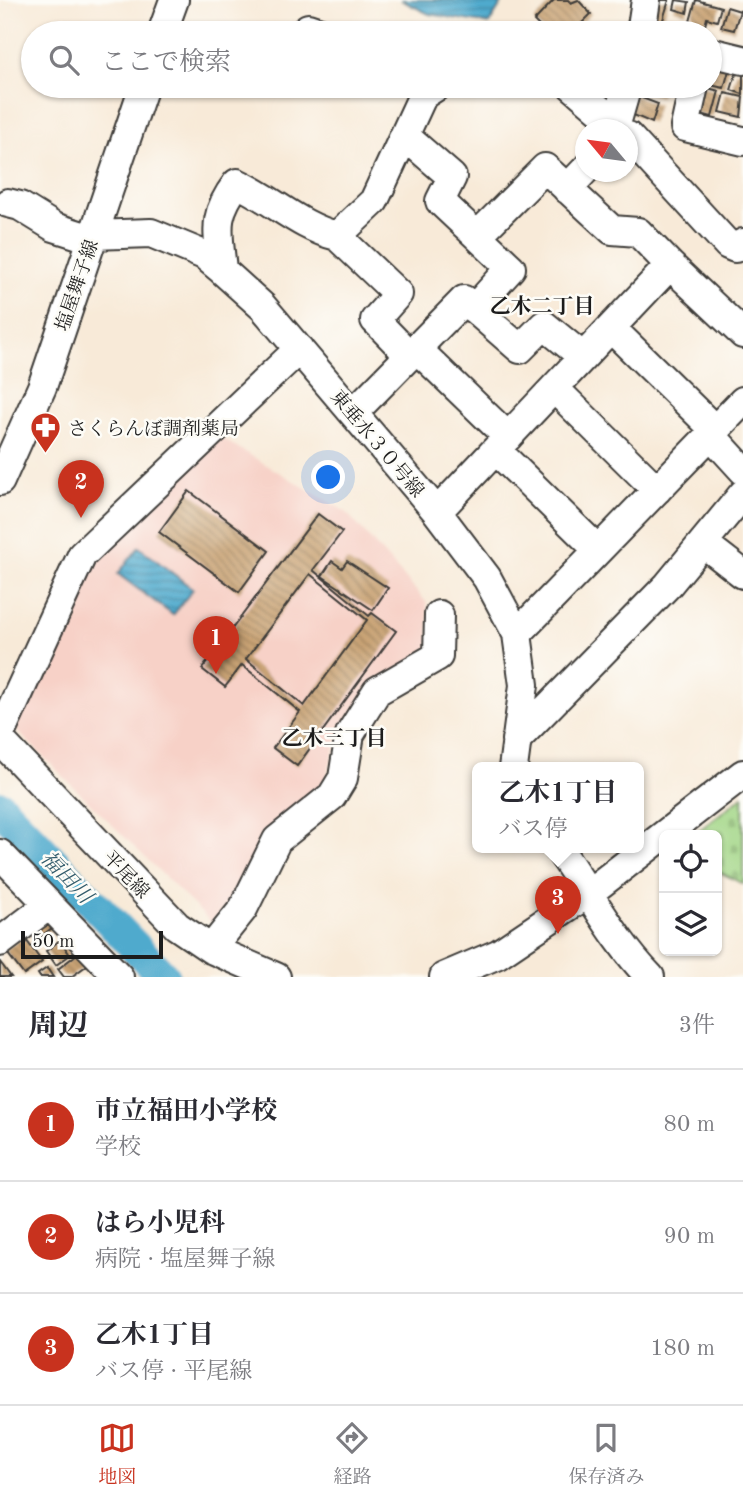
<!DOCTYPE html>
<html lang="ja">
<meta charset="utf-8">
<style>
body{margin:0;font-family:"Old Standard TT","Noto Serif JP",serif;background:#f2f2f3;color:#2b2b33}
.controls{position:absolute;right:21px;bottom:21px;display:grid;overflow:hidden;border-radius:10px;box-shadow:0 2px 5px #0004}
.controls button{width:63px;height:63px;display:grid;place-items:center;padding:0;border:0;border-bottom:2px solid #e1e1e2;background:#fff;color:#2b2b33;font:35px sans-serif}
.compass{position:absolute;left:575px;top:119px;width:63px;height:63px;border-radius:50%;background:#fff;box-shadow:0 2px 5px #0004;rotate:299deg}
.scale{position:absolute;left:21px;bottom:18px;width:142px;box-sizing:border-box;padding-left:7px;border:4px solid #1c1c1c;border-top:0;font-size:19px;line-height:24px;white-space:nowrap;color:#1c1c1c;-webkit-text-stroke:5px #fdfcf7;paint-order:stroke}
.you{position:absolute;left:329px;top:478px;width:24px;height:24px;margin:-18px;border:5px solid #fff;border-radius:50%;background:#1a73e8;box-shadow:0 0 0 10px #1a73e833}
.badge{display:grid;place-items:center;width:46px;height:46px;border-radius:50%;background:#c8321e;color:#fff;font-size:23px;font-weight:700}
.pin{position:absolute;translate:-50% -58px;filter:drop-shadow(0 2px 4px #0008)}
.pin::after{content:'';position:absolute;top:37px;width:24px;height:21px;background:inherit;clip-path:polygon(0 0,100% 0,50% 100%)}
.popup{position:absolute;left:472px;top:762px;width:172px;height:91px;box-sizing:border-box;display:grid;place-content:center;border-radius:10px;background:#fff;filter:drop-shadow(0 2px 5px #0005);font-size:23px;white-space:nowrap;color:#7c7c81}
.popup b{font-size:26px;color:#2b2b33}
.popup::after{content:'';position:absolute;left:50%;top:100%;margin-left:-14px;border:14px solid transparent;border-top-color:#fff}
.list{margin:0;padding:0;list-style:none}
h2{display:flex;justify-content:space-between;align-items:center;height:91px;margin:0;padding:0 28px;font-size:30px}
h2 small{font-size:23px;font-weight:400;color:#7c7c81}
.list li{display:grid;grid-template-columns:46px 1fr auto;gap:21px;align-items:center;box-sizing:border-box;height:112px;padding:0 28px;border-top:2px solid #e1e1e2}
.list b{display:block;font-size:26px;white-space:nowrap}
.list p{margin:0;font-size:23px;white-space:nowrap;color:#7c7c81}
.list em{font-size:23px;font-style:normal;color:#7c7c81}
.icon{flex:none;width:38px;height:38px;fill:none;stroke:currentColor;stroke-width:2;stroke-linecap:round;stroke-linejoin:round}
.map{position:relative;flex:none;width:743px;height:977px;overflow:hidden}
.search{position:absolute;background:#fff;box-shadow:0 2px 5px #0004;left:21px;right:21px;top:21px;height:77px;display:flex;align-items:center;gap:18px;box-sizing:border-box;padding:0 24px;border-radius:38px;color:#7c7c81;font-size:26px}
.sheet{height:427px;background:#fff}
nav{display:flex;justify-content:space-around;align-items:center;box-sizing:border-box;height:98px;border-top:2px solid #e1e1e2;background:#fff;font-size:19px;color:#7c7c81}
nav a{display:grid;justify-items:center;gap:4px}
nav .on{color:#c8321e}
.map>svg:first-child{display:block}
.built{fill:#f7d1c7}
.cemetery{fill:url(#cemetery-stones);stroke:#5f7951;stroke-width:2}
.water{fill:url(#water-rules);stroke:#366374;stroke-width:2}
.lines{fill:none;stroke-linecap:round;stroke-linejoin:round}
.river{stroke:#50aacd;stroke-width:33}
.building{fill:url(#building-back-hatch);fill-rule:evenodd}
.minor-casing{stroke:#3d3b38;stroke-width:32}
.minor{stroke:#fff;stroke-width:28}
.labels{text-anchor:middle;stroke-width:5;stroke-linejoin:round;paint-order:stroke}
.street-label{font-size:19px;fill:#1c1c1c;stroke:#fdfcf7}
.poi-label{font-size:19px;fill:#1c1c1c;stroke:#fdfcf7;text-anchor:start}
.neighbourhood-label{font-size:21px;font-weight:bold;fill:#1c1c1c;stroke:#fdfcf7}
.water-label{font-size:21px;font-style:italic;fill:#335c6c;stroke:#fdfcf7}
</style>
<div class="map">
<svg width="743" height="977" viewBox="0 0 743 977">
<defs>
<pattern id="cemetery-stones" width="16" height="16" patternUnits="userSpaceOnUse" patternTransform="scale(1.75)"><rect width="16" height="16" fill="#a2d686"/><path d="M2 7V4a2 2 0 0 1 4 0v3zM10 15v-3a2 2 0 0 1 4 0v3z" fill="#8bb773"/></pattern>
<pattern id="water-rules" width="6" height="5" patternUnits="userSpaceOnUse" patternTransform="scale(1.75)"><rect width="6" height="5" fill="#50aacd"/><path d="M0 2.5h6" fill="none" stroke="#428aa6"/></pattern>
<pattern id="building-back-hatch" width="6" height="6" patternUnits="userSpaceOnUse" patternTransform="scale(1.75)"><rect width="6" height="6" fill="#c9a375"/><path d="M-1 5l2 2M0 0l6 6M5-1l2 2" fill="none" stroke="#a2845f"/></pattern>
</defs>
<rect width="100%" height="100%" fill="#fdfcf7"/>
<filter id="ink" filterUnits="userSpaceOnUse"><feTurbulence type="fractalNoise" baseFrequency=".0143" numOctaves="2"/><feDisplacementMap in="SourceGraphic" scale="14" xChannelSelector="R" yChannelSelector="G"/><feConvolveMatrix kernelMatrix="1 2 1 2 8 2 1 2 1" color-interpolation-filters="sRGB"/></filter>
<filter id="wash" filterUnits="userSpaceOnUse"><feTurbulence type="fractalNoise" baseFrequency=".00686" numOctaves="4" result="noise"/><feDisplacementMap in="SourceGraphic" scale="28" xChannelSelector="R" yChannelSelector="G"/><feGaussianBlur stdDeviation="1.57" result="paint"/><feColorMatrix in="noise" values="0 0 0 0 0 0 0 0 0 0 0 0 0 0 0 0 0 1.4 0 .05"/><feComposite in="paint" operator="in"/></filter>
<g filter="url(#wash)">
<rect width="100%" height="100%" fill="#f8ead8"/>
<path class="built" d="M221,438L346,512L427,603L430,653L341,728L321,794L217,928L14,728L96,557Z"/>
<path class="cemetery" d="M743,796V884L717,871V835H693Z"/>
<path class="water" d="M401,0H504L489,24L429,14Z
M139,547L193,589L173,615L118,574Z"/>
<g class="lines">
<path class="river" d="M0,807L164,977"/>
</g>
<g id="blocks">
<path class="building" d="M554,0H568L571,3L578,0L591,14L572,33H546L534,21Z
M653,0H669L662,23L648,19Z
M676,0L689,2L687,13L674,9Z
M696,0L721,7L717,21L707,18L704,29L689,25Z
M727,7L740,11L734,30L721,27Z
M710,61L730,67L724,88L710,85Z
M737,71L743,72V94L731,90Z
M640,86H679L677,93L662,89L660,97L639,91Z
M701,86L719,91L712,117L694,112Z
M725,93L743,97L741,117L720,112Z
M634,95L658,104L652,123L629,113Z
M189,491L269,551L239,592L159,532Z
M318,514L342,532L313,570L369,616L372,613L396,631L297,766L273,748L300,712L242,665L225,687L202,669ZM310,574L367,620L304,706L246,659Z
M332,561L342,568L347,561L388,588L373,610L322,576Z
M47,913L56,925L36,940L27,928Z
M24,937L42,962L24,975L5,950Z
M60,940L70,955L56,965L46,951Z
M81,951L90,963L71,977H64L58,969Z
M0,962L11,977H0Z
M47,968L53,977H40L38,974Z"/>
</g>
</g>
<g filter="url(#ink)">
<use href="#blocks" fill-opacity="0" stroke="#3d3b38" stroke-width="2"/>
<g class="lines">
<defs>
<path id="minor" d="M308,28L323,33
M162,33L174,0
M641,33L646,0
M710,52L743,60
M572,86L616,124L627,86
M694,86L685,127L743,141
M628,136L728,245L735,248L743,243
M406,137L452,177L440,201L511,268L474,309
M567,189L586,169
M8,203L20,206L54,227L92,239
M93,235L151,233L204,255L222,270L263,307L437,512L487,578L517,634L524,685L513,768
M337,236L398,294L375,320L409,355
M477,236L545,168L612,230L638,232L670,265
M222,270C218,230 212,216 237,183C272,199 300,227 337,236L374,201L423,95L437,86
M611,328L715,430
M416,348L508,437
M554,388L657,490
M353,413L464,300L520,349L544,325L583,357
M711,435L743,470
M496,450L598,550
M0,481L42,387L144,86
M437,512L670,265L743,334
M703,543L743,574
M517,634L743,401
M0,734L82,555L299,349
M0,740L177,926L211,949L276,977
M516,740L668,585L743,494
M558,848C589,891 613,939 650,977
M0,854L119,977
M0,942L49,905
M211,949L243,909L277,840L332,796L343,778L350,734L377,691L438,656L439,615
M444,977L498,954L590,892L743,774"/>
</defs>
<use href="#minor" class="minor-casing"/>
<use href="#minor" class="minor"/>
</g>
</g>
<defs>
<symbol id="pharmacy-pin" viewBox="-11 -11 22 30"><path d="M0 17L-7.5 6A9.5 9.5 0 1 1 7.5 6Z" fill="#c8321e" stroke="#fdfcf7"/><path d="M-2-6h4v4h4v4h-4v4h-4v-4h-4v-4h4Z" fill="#fff"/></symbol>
</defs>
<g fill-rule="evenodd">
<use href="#pharmacy-pin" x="28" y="410" width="35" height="47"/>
</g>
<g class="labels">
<g class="street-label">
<text transform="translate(76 285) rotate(-71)" y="7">塩屋舞子線</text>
<text transform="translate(378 443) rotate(50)" y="7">東垂水３０号線</text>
<text transform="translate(127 874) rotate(46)" y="7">平尾線</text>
</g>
<g class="poi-label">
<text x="68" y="435">さくらんぼ調剤薬局</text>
</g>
<g class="neighbourhood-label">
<text x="542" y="313">乙木二丁目</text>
<text x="334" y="745">乙木三丁目</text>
</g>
<g class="water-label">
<text transform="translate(67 877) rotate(46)" y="7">福田川</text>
</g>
</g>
</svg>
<div class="controls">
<button><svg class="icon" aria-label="locate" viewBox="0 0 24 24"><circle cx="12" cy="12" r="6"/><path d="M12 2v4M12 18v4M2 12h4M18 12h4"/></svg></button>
<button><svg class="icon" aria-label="layers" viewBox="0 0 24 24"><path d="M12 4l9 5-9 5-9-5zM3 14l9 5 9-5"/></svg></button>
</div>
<svg class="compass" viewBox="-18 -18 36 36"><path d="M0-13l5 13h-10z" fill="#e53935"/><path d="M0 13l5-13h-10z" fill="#7c7c81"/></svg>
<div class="scale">50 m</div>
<div class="you"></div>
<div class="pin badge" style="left:216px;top:674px">1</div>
<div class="pin badge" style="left:81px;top:518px">2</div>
<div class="pin badge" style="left:558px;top:934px">3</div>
<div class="popup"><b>乙木1丁目</b>バス停</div>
<div class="search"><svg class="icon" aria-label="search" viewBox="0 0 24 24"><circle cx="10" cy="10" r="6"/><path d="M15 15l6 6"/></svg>ここで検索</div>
</div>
<section class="sheet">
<h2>周辺<small>3件</small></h2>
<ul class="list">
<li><span class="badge">1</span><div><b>市立福田小学校</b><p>学校</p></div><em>80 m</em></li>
<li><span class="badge">2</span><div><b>はら小児科</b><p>病院 · 塩屋舞子線</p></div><em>90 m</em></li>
<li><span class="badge">3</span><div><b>乙木1丁目</b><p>バス停 · 平尾線</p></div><em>180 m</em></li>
</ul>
</section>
<nav>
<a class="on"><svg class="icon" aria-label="map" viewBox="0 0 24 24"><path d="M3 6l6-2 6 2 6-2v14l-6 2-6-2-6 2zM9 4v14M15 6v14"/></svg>地図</a>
<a><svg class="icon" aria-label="directions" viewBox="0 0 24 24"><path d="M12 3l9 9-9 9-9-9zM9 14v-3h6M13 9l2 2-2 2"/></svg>経路</a>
<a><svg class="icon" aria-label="saved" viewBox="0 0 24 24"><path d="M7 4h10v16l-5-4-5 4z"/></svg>保存済み</a>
</nav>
